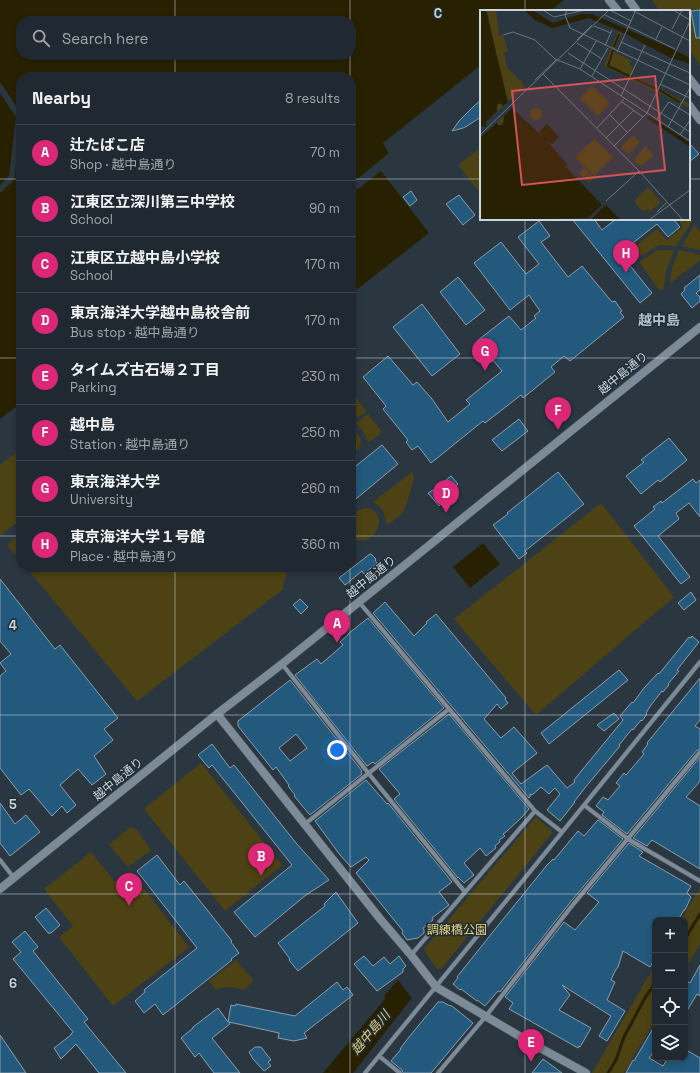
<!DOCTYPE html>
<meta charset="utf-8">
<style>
body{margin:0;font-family:"Space Grotesk","Noto Sans JP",sans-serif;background:#283139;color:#f1f3f6}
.controls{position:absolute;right:12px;bottom:12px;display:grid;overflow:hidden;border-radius:8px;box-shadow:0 2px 6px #0003}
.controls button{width:36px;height:36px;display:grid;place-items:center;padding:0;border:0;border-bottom:1px solid #3d454d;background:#202931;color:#f1f3f6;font:20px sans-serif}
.you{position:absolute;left:337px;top:750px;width:14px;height:14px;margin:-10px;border:3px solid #fff;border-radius:50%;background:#1a73e8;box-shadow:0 0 0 6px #1a73e833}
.badge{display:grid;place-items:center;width:26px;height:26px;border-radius:50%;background:#db2777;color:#fff;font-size:13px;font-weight:700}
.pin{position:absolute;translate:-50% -33px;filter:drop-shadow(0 1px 2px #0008)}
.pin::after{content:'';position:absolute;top:21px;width:14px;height:12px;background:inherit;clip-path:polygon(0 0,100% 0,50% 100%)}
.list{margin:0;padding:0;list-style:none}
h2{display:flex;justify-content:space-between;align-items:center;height:52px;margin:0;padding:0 16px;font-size:17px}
h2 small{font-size:13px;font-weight:400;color:#a2a6ab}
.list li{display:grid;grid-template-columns:26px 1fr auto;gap:12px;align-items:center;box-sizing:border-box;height:56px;padding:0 16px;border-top:1px solid #3d454d}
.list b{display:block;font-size:15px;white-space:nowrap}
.list p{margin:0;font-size:13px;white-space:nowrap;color:#a2a6ab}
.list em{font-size:13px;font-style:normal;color:#a2a6ab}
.icon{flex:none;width:22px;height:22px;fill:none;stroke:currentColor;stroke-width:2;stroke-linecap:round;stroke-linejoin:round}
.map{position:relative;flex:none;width:700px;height:1073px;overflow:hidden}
.search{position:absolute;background:#202931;box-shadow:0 2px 6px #0003;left:16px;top:16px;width:340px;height:44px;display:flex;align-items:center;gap:10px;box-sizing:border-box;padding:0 14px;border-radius:16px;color:#a2a6ab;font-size:15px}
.panel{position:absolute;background:#202931;box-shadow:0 2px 6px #0003;left:16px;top:72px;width:340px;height:500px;border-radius:16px}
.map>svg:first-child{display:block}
.green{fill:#4d4213}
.water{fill:#282101;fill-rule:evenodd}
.pier{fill:#2a3741}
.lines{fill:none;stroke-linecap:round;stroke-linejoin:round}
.stream{stroke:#282101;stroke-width:3}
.building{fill:#22597c;stroke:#8d9da9;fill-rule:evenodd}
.street-casing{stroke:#4a565e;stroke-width:5}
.secondary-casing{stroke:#4a565e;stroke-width:9}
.street{stroke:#7c8b97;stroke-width:4}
.secondary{stroke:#7c8b97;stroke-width:8}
.grid{fill:none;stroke:#cdd5dc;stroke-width:1;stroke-opacity:0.55}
.labels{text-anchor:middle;stroke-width:3;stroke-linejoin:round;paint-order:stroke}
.street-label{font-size:12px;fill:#cdd5dc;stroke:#202d37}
.park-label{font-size:12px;fill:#ecd67e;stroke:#202d37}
.water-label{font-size:13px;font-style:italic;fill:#dfc970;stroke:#202d37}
.quarter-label{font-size:14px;font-weight:bold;fill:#b1c2cf;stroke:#202d37}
.inset-river{fill:none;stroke:#282101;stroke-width:2}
.inset-road{fill:none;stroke:#6b767f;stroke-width:1}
.view{fill:#d45355;fill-opacity:0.15;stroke:#d45355;stroke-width:2}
.inset-edge{fill:none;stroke:#cdd5dc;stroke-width:2}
.grid-label{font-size:13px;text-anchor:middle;font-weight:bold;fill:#cdd5dc;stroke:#202d37;stroke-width:3;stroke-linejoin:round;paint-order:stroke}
</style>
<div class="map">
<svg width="700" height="1073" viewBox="0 0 700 1073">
<rect width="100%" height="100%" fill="#2a3741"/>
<path class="green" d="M652,0H700V65L689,50V11H660Z
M481,147V194L458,165Z
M689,218L692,222L676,246L659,245L636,259L630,250L657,229L667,240L683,227L678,219H689Z
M694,225L700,232V250L682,246Z
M658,250H674L666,271L664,289L660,291L639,262Z
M679,250L700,255V260L669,284L672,268Z
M354,395L366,411L365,413L352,420C350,413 355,405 351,398Z
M368,414L382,432L369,442C365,435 363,428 355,424Z
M351,430C364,435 364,449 351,454Z
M21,449V519L0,536V465Z
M412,472L414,478L406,506L401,515L387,525C384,513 384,508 373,502Z
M601,503L674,597L536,715L454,619Z
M365,508C392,510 376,551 351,538V516L356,512Z
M21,534V561L7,545Z
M26,567H284L287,571L282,590L137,701Z
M201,763L282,865L225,911L144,809Z
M536,817L553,832L441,969H437L425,952L424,949L451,917Z
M130,827L136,829L151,850L128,867L109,845Z
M91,852L115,882L130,871L189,947L113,1006L59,937L73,926L44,889Z
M700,888V944L685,970V920H681Z
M236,960L254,981L244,990C233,987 226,985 216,990L209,981Z
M655,965V1020L624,1073H592Z"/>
<path class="water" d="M0,0H564L550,11H481V65L383,143L389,153L351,184V77H21V403L0,419ZM21,21H351V55H21Z
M381,171L429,233L351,294V201L357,197L354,192Z
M483,543L500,564L470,588L453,567Z
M398,980L412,998L353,1073H323L385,999L384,996Z"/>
<path class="pier" d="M0,82L21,113V127L14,180L0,193V185L9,176L16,117L0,93Z"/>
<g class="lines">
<path class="stream" d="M685,939L700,914
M608,1073L616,1060L624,1037L646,996L655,984"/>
</g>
<path class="building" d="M700,10V38H696L691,11Z
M481,100V117L467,126L463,128L452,131L459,121L474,106Z
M689,143L699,154L689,162Z
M411,191L417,200L410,206L403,197Z
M459,195L475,215L463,225L446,204Z
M572,219H594L602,230L616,219H673L680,227L668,237L657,224L620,253L652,293L640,303Z
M539,221L550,236L541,242L568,277L582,266L612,302L615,301L622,311L620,312L624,317L570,361L564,356L551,367L555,372L523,398L521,395L485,423L483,421L431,463L418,446L412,450L406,442L408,440L383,409L386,406L363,377L388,356L413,385L417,382L432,399L448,422L470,404L466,400L502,371L492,359V358L477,341L509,316L521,330L536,318L534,316L540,311L529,295L510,310L474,263L501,242L526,274L539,264L518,237Z
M700,275V290L696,293L700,297V301L692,308L681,294L685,290L684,288Z
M458,277L485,310L466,325L440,292Z
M422,304L460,354L432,376L393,327Z
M519,419L528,431L502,451L492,440Z
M669,438L687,460L660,482L658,480L641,494L626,476L644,462L641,460Z
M382,445L398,464L351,503V470Z
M558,472L584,504L525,551L527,553L519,559L493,525L508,514L507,513Z
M451,476L458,484L444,494L448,498L439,506L428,493L442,485L441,484Z
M693,479L696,483L700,480V517L689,503L676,513L679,519L658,536L690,577L681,584L634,526L655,509L653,507L661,501L662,503Z
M370,554H371L376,559L375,560L377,563L364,574L362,571L345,585L339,578Z
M0,579L55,649L60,645L118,718L104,729L113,740L94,756L106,774L92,785L78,769L60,785L76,805L67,813L62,806L52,816L29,789L21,795L0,768V676L6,671L0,663L11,654L0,641Z
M691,592L696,600L684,610L678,603Z
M300,599L308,607L301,614L293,605Z
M385,602L414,636L427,623L426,622L436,614L506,698L505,699L508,703L501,709L497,704L484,719L501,738L514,727L537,753L512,773L521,784L547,765L567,788L575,782L574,780L623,720L620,716L632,702L633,703L644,688L658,673L659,674L689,637L691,638L692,636L699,642L677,670L679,671L668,684L669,685L663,692L662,691L651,705L646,713L647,714L642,721L641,720L633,730L632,729L619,745L620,746L584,789L574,802H575L560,821L547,810L560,794L555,788L549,794L541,787L532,795L530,794V797L529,798L373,613Z
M368,618L444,708L375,764L373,762L367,766L295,675L317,659L321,664L343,645L340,642L348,635V634Z
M619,670L628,680L549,744L541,733Z
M700,678V720L695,726L700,729V749L697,750L627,834L602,815L604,812L596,806L603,797L608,800L620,786L616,783L624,773L626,775L644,754L642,752L648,744L647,743Z
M290,680L362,771L361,772L362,774L310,815L294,796L295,795L288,786L289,785L276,767L273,770L238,726V721ZM296,734L307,748L290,761L279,748Z
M614,713L619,719L604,731L597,725Z
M449,714L529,809L522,817L506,832L503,834L505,836L499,840L500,842L495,846L496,848L486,856L480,848L464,863L474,875L464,883L458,877V878L394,799L400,794L379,769Z
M212,744L230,768L234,765L296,843L329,880L306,895L255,937L234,912L292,865L212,765L209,768L198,755Z
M700,757V781L696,786L686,797L700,806V869L652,840L647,846L633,838Z
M366,780L387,804L388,803L452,882L439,892L449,905L432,918L433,920L423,928L424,930V933L418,938L407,940L402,933L403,931L356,873L369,860L366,857L351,867L340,855L315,821Z
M0,803L15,824L26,815L40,832L10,856L0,843Z
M598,820L623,839L568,905L500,992L498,991L485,1006L477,1000V1001L461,989L460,990L453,984L458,978L457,977L492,933L547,865L553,859L554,860L578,831L584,836Z
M629,843L643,852L639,856L691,886L687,893L691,897L685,910H684L678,920H655V959L650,967L623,951L618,967L615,971L611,980L615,982L607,1000L625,1011L607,1041L599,1036L611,1016L562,985L570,995L559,1010L591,1028L580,1047L579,1046L578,1048L509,1009L513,1003L505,997L564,922L575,930L599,902L587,893Z
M157,855L180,885L184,881L232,941L231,942L239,953L231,959L232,960L163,1015L155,1004L144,1013L135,1001L145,992L144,990L197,948L137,871Z
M336,892L358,923L298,971L289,960L290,959L278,943L325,906L324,904Z
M46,908L60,925L51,933H48L35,917Z
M25,931L38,947L33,951L88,1019L84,1022L126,1073H99L76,1044L61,1059L54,1048L71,1035V1034L73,1032L13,959L21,952L12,942Z
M364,956L373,966L384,957L390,964L399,956L406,966L403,969V972L377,991L354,964Z
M700,965V996L697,994L685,1014V980L690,983Z
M337,982L343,990L347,987L353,995L304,1033L307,1038L294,1041L278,1038L279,1033L229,1022L230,1024L212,1038L240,1073H214L199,1053L195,1057L181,1038L193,1028V1027L218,1008L228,1022L231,1005L235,1006L236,1004L295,1016Z
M438,1002H443L448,1005L452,1006L473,1023L431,1073H403L402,1070L391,1061L401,1049H400L409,1037Z
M655,1025V1050L649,1058L663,1066L668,1058H685V1056L688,1051L700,1058V1073H626L633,1060L634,1061Z
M0,1035L26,1073H0Z
M255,1047H261L271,1060L268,1062L271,1066L264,1071L253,1059L249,1052Z
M543,1059L562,1073H532Z"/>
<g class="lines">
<defs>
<path id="street" d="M359,602L535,811L562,832
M282,664L369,774L465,892
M584,805L628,839L700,881
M305,824L449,709
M0,860L14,878
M411,955L535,811
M379,1056L400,1073
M365,1073L529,873L700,662
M438,1073L486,1016L571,907L700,752"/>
<path id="secondary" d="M609,0L618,11
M629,0L637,11
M689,78L700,92
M689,105L700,120
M217,714L381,920L411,955L436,987L531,1043L586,1073
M0,889L217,714L282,664L700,327"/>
</defs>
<use href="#street" class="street-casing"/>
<use href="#secondary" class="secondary-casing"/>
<use href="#street" class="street"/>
<use href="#secondary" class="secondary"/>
</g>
<path class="grid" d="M175,0V21M350,0V21M525,0V11M175,55V77M350,55V77M0,179H21M351,179H481M689,179H700M525,219V1073M0,358H21M351,358H700M0,536H21M351,536H700M175,567V1073M350,567V1073M0,715H700M0,894H700"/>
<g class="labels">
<g class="street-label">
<text transform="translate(623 373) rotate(-39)" y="4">越中島通り</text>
<text transform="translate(371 577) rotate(-39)" y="4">越中島通り</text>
<text transform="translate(118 779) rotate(-39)" y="4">越中島通り</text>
</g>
<g class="park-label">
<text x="457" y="934">調練橋公園</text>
</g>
<g class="water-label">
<text transform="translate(370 1032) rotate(-50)" y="5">越中島川</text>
</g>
<g class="quarter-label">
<text x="659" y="325">越中島</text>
</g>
</g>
<g transform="translate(480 10)">
<rect width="210" height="210" fill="#2a3741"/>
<path d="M7,0H16L19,26L23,25L28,41L24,43L27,57L45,76L28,91L15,47ZM138,21L142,23L133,42L151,50L149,55L154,57L151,65L210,94V98L124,56ZM112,76L130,93L118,106L100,88ZM19,93L23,97L16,102L18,111L24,106V111L19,117L15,102ZM50 104a6 6 0 1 1 12 0a6 6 0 1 1-12 0ZM153,125L160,132L148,144L141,137ZM114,129L133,147L114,166L95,147ZM165,136L174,146L160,156L154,151ZM104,158L114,168L109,173L99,163ZM168,177L181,192L170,202L167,199L163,202L154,191Z" fill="#4d4213"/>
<path d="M0,0H6L28,92L23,96L20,93L17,95V115H23L24,106L32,98L64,128L59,122L67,114L79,127L72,134L66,130L87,154L86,157L122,195L108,208L0,210ZM44,0H52L73,13L101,4H112L197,41L210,48V54L189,47L142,22L109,8L72,18L55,10ZM169,106L210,133V137L167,108ZM126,195L141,210H111L121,199Z" fill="#282101"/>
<path d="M17,101L19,111L0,128V118Z" fill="#2a3741"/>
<path class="inset-river" d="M0,24L12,62L20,65L11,63L0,28M134,37L139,24M133,40L128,56L176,79M0,78L5,117M179,80L200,92M6,123L5,185L8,210"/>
<path class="inset-road" d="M63,0L74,7L105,0M87,0L85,5L90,18L210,75M130,0L151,11M152,0L210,31M193,0L210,10M125,5L195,39M114,16L131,23M192,19L202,0M23,25L33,22L55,30L75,49L100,59L210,131M176,29L182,17M97,30L112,15M141,32L210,63M97,33L122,49M125,36L132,20M137,42L155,2M88,43L210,122M100,59L116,31M63,64L161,163L203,210M112,66L128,38M55,70L76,50M180,74L210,88M141,86L165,35M142,92L163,107M130,105L148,123M177,109L189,92L210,105M188,117L210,78M117,118L145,88M0,125L129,0M200,125L210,110M126,128L154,100M134,136L167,103L210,11M126,191L159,161M177,202L186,193M169,210L210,180"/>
<path class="view" d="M175,66L185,160L42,175L32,81Z"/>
<rect width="210" height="210" class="inset-edge"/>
</g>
<g class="grid-label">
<text x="438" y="18">C</text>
<text x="13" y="630">4</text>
<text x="13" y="809">5</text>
<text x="13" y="988">6</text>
</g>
</svg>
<div class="controls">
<button>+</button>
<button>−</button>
<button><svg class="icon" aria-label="locate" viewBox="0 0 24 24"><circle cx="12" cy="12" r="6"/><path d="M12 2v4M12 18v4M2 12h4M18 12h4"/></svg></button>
<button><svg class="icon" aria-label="layers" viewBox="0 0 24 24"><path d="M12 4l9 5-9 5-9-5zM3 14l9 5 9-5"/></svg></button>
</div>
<div class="you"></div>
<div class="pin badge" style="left:337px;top:643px">A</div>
<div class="pin badge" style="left:261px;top:876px">B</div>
<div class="pin badge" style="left:129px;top:906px">C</div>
<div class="pin badge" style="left:446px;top:513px">D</div>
<div class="pin badge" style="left:531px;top:1062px">E</div>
<div class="pin badge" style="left:558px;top:430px">F</div>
<div class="pin badge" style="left:485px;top:371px">G</div>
<div class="pin badge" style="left:626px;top:273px">H</div>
<div class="search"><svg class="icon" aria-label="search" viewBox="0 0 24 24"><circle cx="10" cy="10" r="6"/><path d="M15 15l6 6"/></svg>Search here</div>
<section class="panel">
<h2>Nearby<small>8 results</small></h2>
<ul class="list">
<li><span class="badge">A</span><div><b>辻たばこ店</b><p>Shop · 越中島通り</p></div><em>70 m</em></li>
<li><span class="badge">B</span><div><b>江東区立深川第三中学校</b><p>School</p></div><em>90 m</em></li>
<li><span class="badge">C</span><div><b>江東区立越中島小学校</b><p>School</p></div><em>170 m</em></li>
<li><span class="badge">D</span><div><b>東京海洋大学越中島校舎前</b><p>Bus stop · 越中島通り</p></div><em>170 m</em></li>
<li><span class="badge">E</span><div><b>タイムズ古石場２丁目</b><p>Parking</p></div><em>230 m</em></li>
<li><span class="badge">F</span><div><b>越中島</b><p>Station · 越中島通り</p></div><em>250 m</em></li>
<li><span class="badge">G</span><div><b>東京海洋大学</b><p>University</p></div><em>260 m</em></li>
<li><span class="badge">H</span><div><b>東京海洋大学１号館</b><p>Place · 越中島通り</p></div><em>360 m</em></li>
</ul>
</section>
</div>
